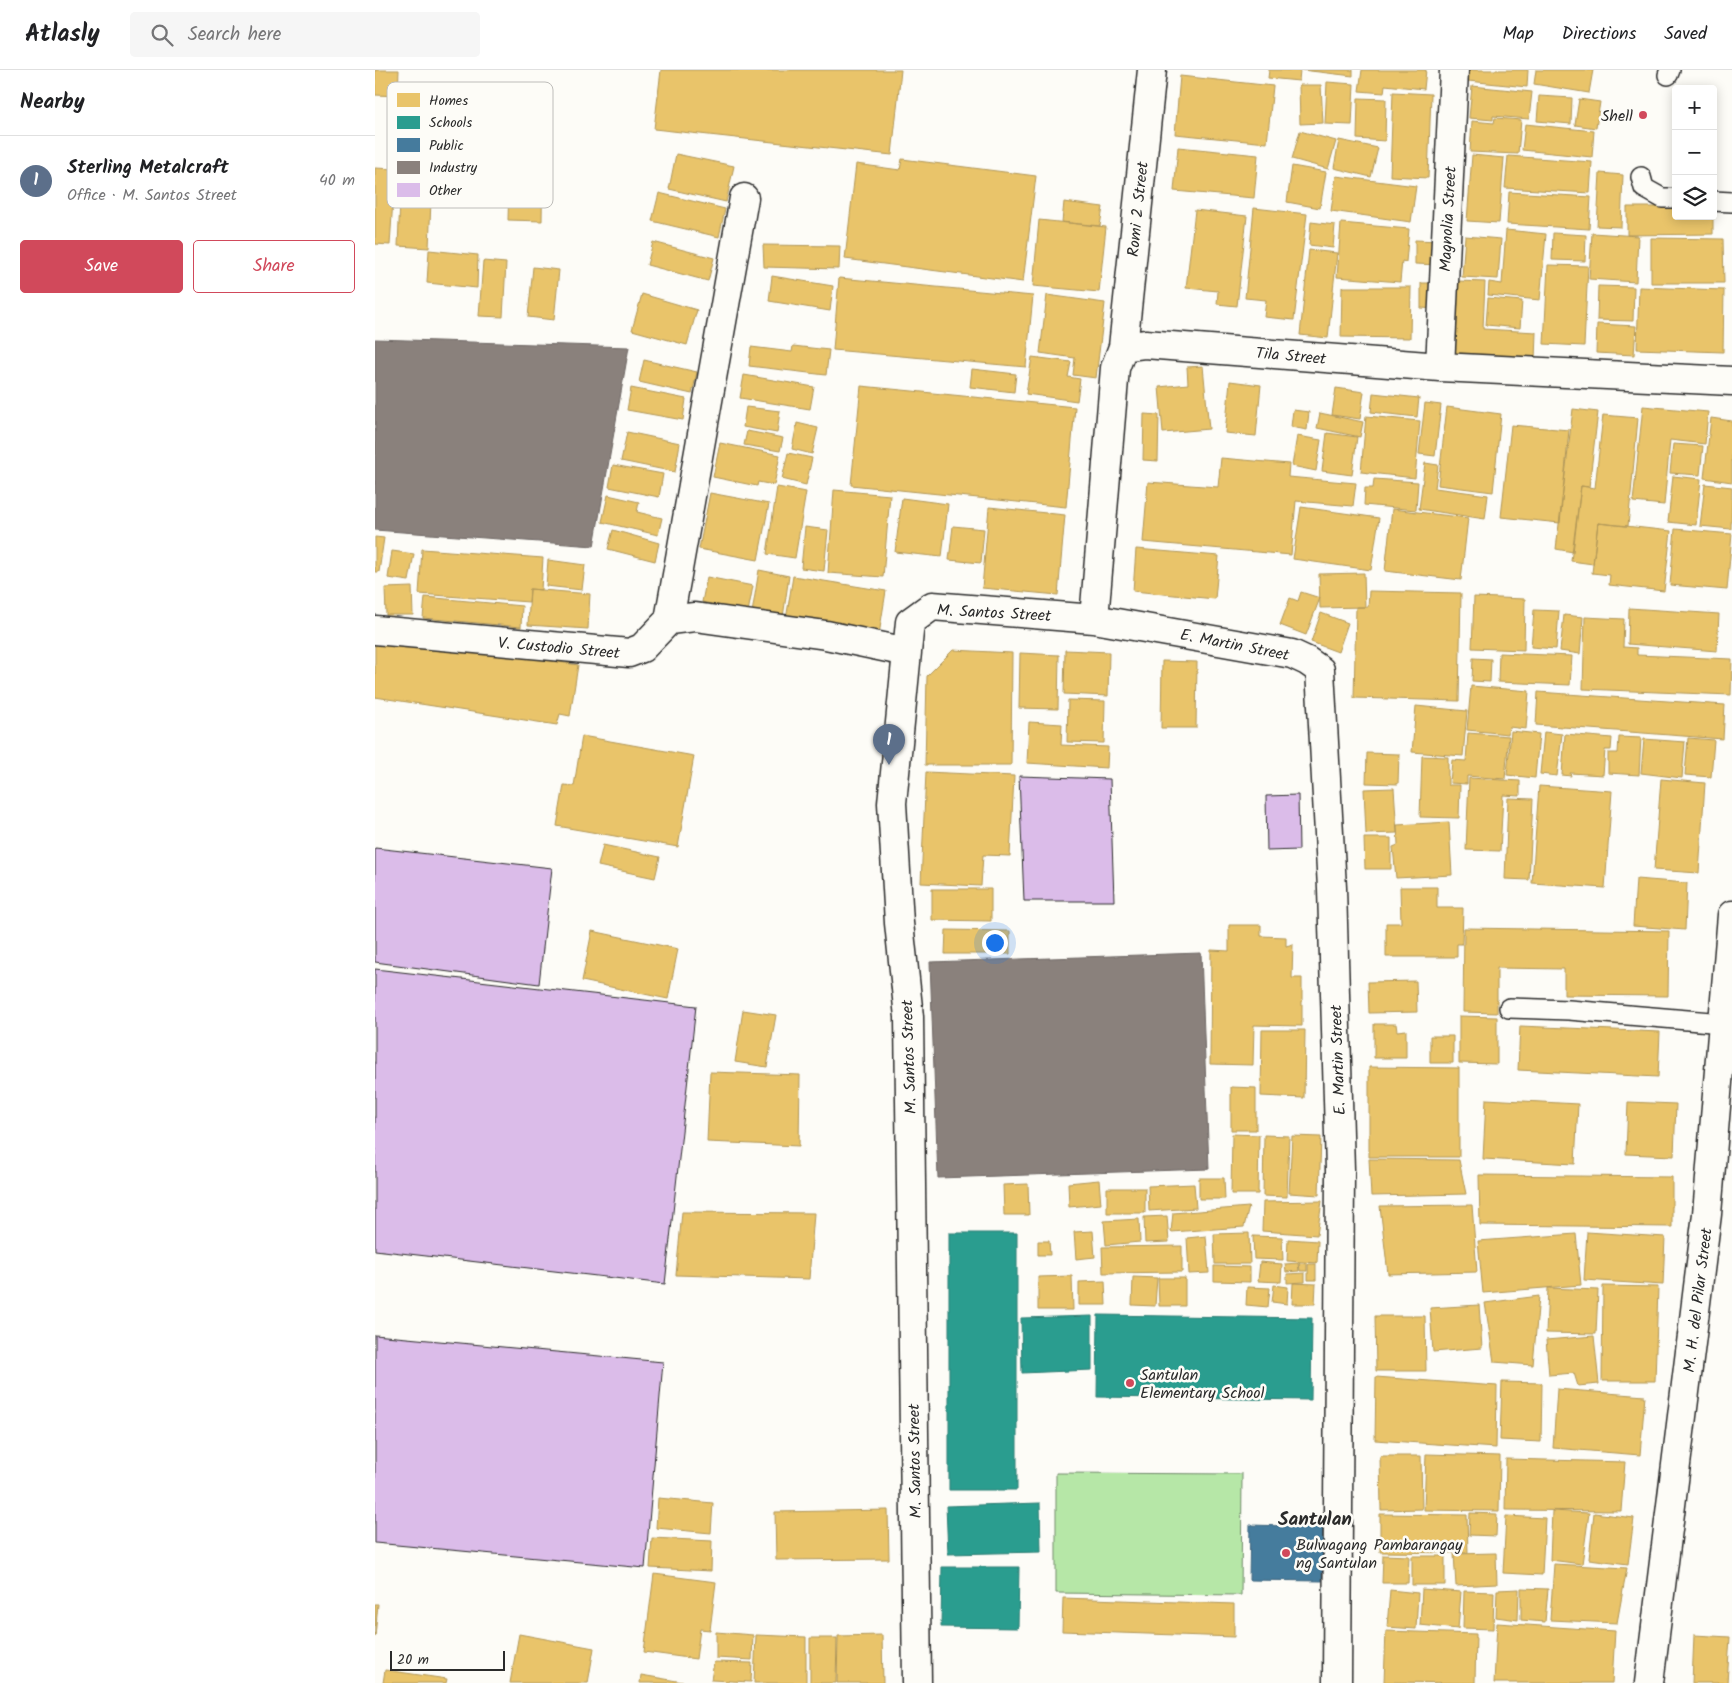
<!DOCTYPE html>
<meta charset="utf-8">
<style>
body{margin:0;font-family:Kalam,sans-serif;background:#f6f6f6;color:#202124}
.controls{position:absolute;right:15px;top:15px;display:grid;overflow:hidden;border-radius:5px;box-shadow:0 2px 12px #0003}
.controls button{width:45px;height:45px;display:grid;place-items:center;padding:0;border:0;border-bottom:1px solid #e0e0e0;background:#fff;color:#202124;font:25px sans-serif}
.scale{position:absolute;left:15px;bottom:12px;width:115px;box-sizing:border-box;padding-left:5px;border:2px solid #2b2b2b;border-top:0;font-size:14px;line-height:18px;white-space:nowrap;color:#2b2b2b;-webkit-text-stroke:4px #fdfcf7;paint-order:stroke}
.you{position:absolute;left:619px;top:872px;width:18px;height:18px;margin:-12px;border:4px solid #fff;border-radius:50%;background:#1a73e8;box-shadow:0 0 0 8px #1a73e833}
.badge{display:grid;place-items:center;width:32px;height:32px;border-radius:50%;background:#d1495b;color:#fff;font-size:16px;font-weight:700}
.pin{position:absolute;translate:-50% -41px;filter:drop-shadow(0 1px 2px #0008)}
.pin::after{content:'';position:absolute;top:26px;width:18px;height:15px;background:inherit;clip-path:polygon(0 0,100% 0,50% 100%)}
.list{margin:0;padding:0;list-style:none}
h2{display:flex;justify-content:space-between;align-items:center;height:65px;margin:0;padding:0 20px;font-size:21px}
h2 small{font-size:16px;font-weight:400;color:#757577}
.list li{display:grid;grid-template-columns:32px 1fr auto;gap:15px;align-items:center;box-sizing:border-box;height:90px;padding:0 20px;border-top:1px solid #e0e0e0}
.list b{display:block;font-size:19px;white-space:nowrap}
.list p{margin:0;font-size:16px;white-space:nowrap;color:#757577}
.list em{font-size:16px;font-style:normal;color:#757577}
.actions{display:flex;gap:10px;padding:15px 20px}
.actions a{flex:1;padding:11px 0;border:1px solid #d1495b;border-radius:5px;text-align:center;font-size:18px;color:#d1495b}
.actions .main{background:#d1495b;color:#fff}
.icon{flex:none;width:28px;height:28px;fill:none;stroke:currentColor;stroke-width:2;stroke-linecap:round;stroke-linejoin:round}
.map{position:relative;flex:none;width:1357px;height:1613px;overflow:hidden}
header{display:flex;align-items:center;gap:30px;box-sizing:border-box;height:70px;padding:0 25px;background:#fff;border-bottom:1px solid #e0e0e0}
header strong{font-size:24px}
nav{display:flex;gap:28px;margin-inline-start:auto;font-size:18px}
.search{width:350px;height:45px;background:#f6f6f6;display:flex;align-items:center;gap:12px;box-sizing:border-box;padding:0 18px;border-radius:5px;color:#757577;font-size:19px}
main{display:flex}
aside{flex:1;background:#fff}
.map>svg:first-child{display:block}
.green{fill:#b6e7a7;stroke:#708969}
.homes{fill:#e9c46a;stroke:#b09657}
.schools{fill:#2a9d8f;stroke:#2a7b71}
.public{fill:#457b9d;stroke:#3d637b}
.industry{fill:#8a817c;stroke:#6e6764}
.building{fill:#dbbce9;stroke:#2b2b2b}
.lines{fill:none;stroke-linecap:round;stroke-linejoin:round}
.service-casing{stroke:#2b2b2b;stroke-width:22}
.minor-casing{stroke:#2b2b2b;stroke-width:31}
.secondary-casing{stroke:#2b2b2b;stroke-width:31}
.service{stroke:#fdfcf7;stroke-width:19}
.minor{stroke:#fdfcf7;stroke-width:28}
.secondary{stroke:#fdfcf7;stroke-width:28}
.poi-dot{fill:#d1495b;stroke:#fdfcf7;stroke-width:2}
.labels{text-anchor:middle;stroke-width:5;stroke-linejoin:round;paint-order:stroke}
.poi-label{font-size:16px;fill:#2b2b2b;stroke:#fdfcf7;text-anchor:start}
.street-label{font-size:16px;fill:#2b2b2b;stroke:#fdfcf7}
.quarter-label{font-size:19px;font-weight:bold;fill:#2b2b2b;stroke:#fdfcf7}
.key{fill:#fdfcf7;stroke:#bebdba;stroke-width:1}
.key-label{font-size:14px;fill:#2b2b2b}
</style>
<header>
<strong>Atlasly</strong>
<div class="search"><svg class="icon" aria-label="search" viewBox="0 0 24 24"><circle cx="10" cy="10" r="6"/><path d="M15 15l6 6"/></svg>Search here</div>
<nav><a>Map</a><a>Directions</a><a>Saved</a></nav>
</header>
<main>
<aside>
<h2>Nearby<small></small></h2>
<ul class="list">
<li><span class="badge" style="background:#5c6f8a">1</span><div><b>Sterling Metalcraft</b><p>Office · M. Santos Street</p></div><em>40 m</em></li>
</ul>
<div class="actions"><a class="main">Save</a><a>Share</a></div>
</aside>
<div class="map">
<svg width="1357" height="1613" viewBox="0 0 1357 1613">
<rect width="100%" height="100%" fill="#fdfcf7"/>
<filter id="ink" filterUnits="userSpaceOnUse"><feTurbulence type="fractalNoise" baseFrequency=".02" numOctaves="2"/><feDisplacementMap in="SourceGraphic" scale="10" xChannelSelector="R" yChannelSelector="G"/><feConvolveMatrix kernelMatrix="1 2 1 2 8 2 1 2 1" color-interpolation-filters="sRGB"/></filter>
<g filter="url(#ink)">
<path class="green" d="M681,1403L867,1404L866,1525L681,1523Z"/>
<path class="homes" d="M0,0H24L23,26L0,25Z
M286,0H526L517,85L279,59Z
M894,0H925L924,11L893,8Z
M927,0H978V6Z
M987,0H1051L1049,19L1010,15L1009,23L984,21Z
M1094,0H1153L1152,17L1093,11Z
M1161,0H1218L1214,23L1159,14Z
M805,6L898,16L892,73L800,64Z
M952,12L979,14L977,55L950,54Z
M924,15H946L948,53L925,54Z
M1097,16L1157,22L1154,49L1118,46V50L1094,48Z
M1018,22L1056,24L1053,108L1015,106Z
M1164,26L1197,28L1196,54L1162,51Z
M983,28L1011,29L1010,71L982,69Z
M1204,29L1225,32L1221,58L1200,55Z
M1120,48L1146,50L1143,84L1095,82L1097,51L1119,53Z
M1150,54L1219,61L1217,87L1147,80Z
M925,61L961,71L953,99L917,89Z
M964,70L1003,78L996,107L959,98Z
M135,77L168,78L167,151L133,150Z
M803,77L883,85L879,128L799,121Z
M301,84L359,96L351,132L294,119Z
M1097,85L1129,88L1124,153L1092,151Z
M1133,86L1217,92L1215,123L1130,118Z
M527,89L661,106L648,212L470,189L481,94L525,100Z
M917,96L951,102L945,138L912,132Z
M0,98L20,99L15,175L0,174Z
M1225,103L1248,105L1246,157L1222,156Z
M26,106L57,107L54,178L23,176Z
M961,106L1041,116L1036,152L956,141Z
M1134,122L1216,127L1214,159L1132,154Z
M284,123L350,139L344,167L277,151Z
M689,132L728,137L725,156L687,152Z
M1252,137H1301V146H1338V164L1252,165Z
M879,138L932,144L919,250L889,247L891,230L870,228Z
M820,140L872,146L862,236L842,234L843,221L811,218Z
M664,150L731,157L724,222L658,216Z
M936,152L960,155L958,178L934,175Z
M966,153L1034,159L1031,192L1027,191L1025,212L962,207Z
M1131,160L1171,164L1165,230L1113,225L1114,212L1127,214Z
M1178,163L1211,165L1210,191L1177,190Z
M1217,163L1263,166L1261,212L1214,209Z
M1090,166L1126,169L1123,209L1087,207Z
M1276,168L1348,169L1349,213H1276Z
M1040,170L1064,171V195L1040,194Z
M278,172L339,188L333,211L272,195Z
M388,175L465,176L464,199L389,197Z
M54,180L103,185L102,218L52,213Z
M934,180L962,183L953,268L925,265Z
M108,191L131,193L128,247L104,246Z
M1173,195L1213,196L1209,276L1169,274Z
M158,197L184,200L179,250L153,247Z
M397,206L458,216L455,241L394,231Z
M464,208L658,226L651,297L458,280Z
M1083,211L1110,212L1108,259L1161,262L1160,291L1080,286Z
M1046,213H1063L1062,239L1046,238Z
M1223,216L1259,217L1258,251L1222,250Z
M967,217H1036L1035,268L966,267Z
M1264,217L1349,220L1348,282L1262,279Z
M267,224L322,240L312,275L257,260Z
M672,225L730,233L721,308L698,305L700,288L665,283Z
M1113,228L1147,231L1145,258L1111,255Z
M1222,254L1261,256L1259,285L1221,283Z
M418,276L454,280L451,305L374,296L376,277L417,282Z
M657,287L696,292L693,307L705,309L702,331L651,324Z
M269,290L322,302L317,324L264,312Z
M828,296L834,359L788,363L784,317L813,314L812,297Z
M597,299L641,304L639,322L595,317Z
M369,305L439,317L435,339L365,328Z
M855,311L886,315L881,366L850,363Z
M486,316L700,337L691,437L476,415Z
M256,318L311,329L308,350L252,340Z
M961,318L989,322L985,349L957,345Z
M998,323L1044,328L1042,347L996,342Z
M1050,333L1066,335L1060,386L1044,384Z
M1268,336L1333,342L1330,374L1295,370L1289,435L1258,432Z
M371,337L405,341L402,363L368,357Z
M1072,337L1126,344L1118,422L1063,415Z
M1198,339L1223,342L1214,417L1206,416L1198,482L1181,479Z
M918,340L934,342L932,360L916,357Z
M945,343L988,352L985,367L942,358Z
M769,344L784,345L783,391L768,390Z
M1228,345L1263,348L1253,456L1223,453L1218,494L1196,491L1206,416L1220,418Z
M991,346L1045,351L1040,408L986,402Z
M1336,348L1357,351V412L1329,408Z
M422,353L443,358L437,384L417,379Z
M1136,355L1194,360L1185,453L1126,447Z
M372,361L408,368L405,381L369,375Z
M252,362L305,373L300,402L246,391Z
M952,363L982,367L977,405L947,401Z
M922,366L946,370L941,401L917,396Z
M345,373L405,385L399,415L383,412L382,416L338,407Z
M1298,374L1328,376L1325,405L1295,403Z
M413,383L437,388L431,415L407,409Z
M846,388L914,394L913,407L981,413L978,436L921,431L916,485L768,472L773,412L843,417Z
M1050,393L1063,395L1060,418L1113,425L1110,449L1044,439Z
M238,395L288,404L284,427L234,417Z
M1298,406L1326,409L1321,455L1293,452Z
M999,409L1043,412L1041,440L989,435L990,418H998Z
M1330,414L1357,417L1356,459L1325,456Z
M402,417L431,422L420,488L392,484Z
M459,420L515,425L508,507L453,503Z
M335,423L394,434L383,490L324,479Z
M233,425L264,432L262,442L287,448L283,465L227,452Z
M527,428L573,434L567,487L520,482Z
M614,437L690,445L683,525L607,518Z
M926,437L1004,448L996,500L918,489Z
M1017,439L1093,448L1086,510L1010,501Z
M1223,453L1296,461L1289,521L1234,515L1235,505L1217,503Z
M578,456L609,459L606,493L574,490Z
M430,457L453,460L449,501L426,498Z
M1300,459L1357,464L1352,520L1295,515Z
M238,460L284,473L280,491L233,479Z
M0,467L9,468L4,502H0Z
M47,479L168,488L166,520L155,519L154,532L44,524Z
M761,479L844,486L840,529L758,521Z
M17,481L39,484L34,511L13,508Z
M173,490L210,495L207,520L171,516Z
M384,500L414,506L407,554L377,543Z
M989,503L990,537L945,538L944,504Z
M418,506L511,521L503,571L410,556Z
M332,507L378,516L373,542L327,532Z
M37,517L38,545H11L10,518Z
M155,519L215,524L213,559L153,555Z
M994,521L1086,523L1084,631L979,628L981,537H993Z
M926,522L945,528L931,565L905,555L915,528L923,531Z
M50,527L147,536L146,557L48,548Z
M1099,527L1150,529L1149,580L1097,578Z
M1254,538L1344,544L1342,581L1253,574Z
M1159,540L1184,541L1181,579L1156,577Z
M946,543L973,553L963,582L936,572Z
M1189,545L1208,547L1205,584L1185,581Z
M1210,547L1249,549L1248,577L1262,578V585L1357,589L1356,625L1208,619Z
M0,563L203,595L195,646L185,644L182,655L0,627Z
M578,580L637,583L636,695H550L552,606Z
M690,580L734,582L733,626L689,624Z
M645,583L684,585L683,639L644,638Z
M1124,583L1197,586L1195,615L1123,612Z
M1098,588L1116,589L1115,612L1097,611Z
M787,591L822,592L821,658H786Z
M1096,616L1154,621L1151,659L1134,657L1133,664L1092,660Z
M1163,622L1350,635L1348,669L1161,655Z
M693,630L730,631L729,673L692,672Z
M1041,636L1092,641L1088,686L1037,682Z
M654,652L687,654L686,675L733,677L732,698L652,693Z
M1136,661L1164,664L1160,708L1132,705Z
M1169,662L1187,664L1182,706L1165,704Z
M1093,663L1134,666L1130,709L1092,706V714L1075,713L1077,690L1091,691Z
M1190,664L1237,668L1236,680H1230L1228,705L1195,703L1196,706L1187,705Z
M207,666L319,686L303,777L182,756L189,715L199,716Z
M1244,667L1266,668L1264,705L1233,703V683H1243Z
M1313,668L1339,670L1336,707L1310,705Z
M1269,669L1310,672L1307,708L1266,703Z
M992,683L1024,684L1023,714L991,713Z
M1047,686L1073,687V715H1085L1084,748L1045,747Z
M551,702L639,706L635,786L608,785L606,816L546,813Z
M1094,708L1145,711V726L1128,725L1125,781L1091,780Z
M1286,709L1330,713L1324,803L1279,800Z
M1164,716L1237,721L1230,818L1157,813Z
M1019,718L1022,763L991,764L989,719Z
M1133,728L1158,729L1154,810L1130,809Z
M1074,752L1077,805L1021,808L1018,777L1023,775L1022,755Z
M989,768H1016V799H990Z
M228,775L285,787L280,808L223,796Z
M1261,809L1312,813L1310,860L1258,856Z
M1025,817H1062V838H1088L1087,874H1082V887H1011V853H1026Z
M557,819H616V851L557,850Z
M854,855H886V866L911,867V876L918,874L917,908H927V956L879,955L878,995L835,994L836,880L854,881Z
M1089,858L1294,861L1293,926L1189,925V899L1122,898V943L1088,942Z
M571,860L635,861V884H570Z
M217,861L303,879L293,929L207,911Z
M1041,911L1042,942L994,943L993,912Z
M368,940L401,945L392,997L360,992Z
M1084,946L1122,947V994L1084,993Z
M999,954H1021L1022,961L1031,960V988H999Z
M1145,956L1285,962L1283,1007L1143,1000Z
M887,960H930L929,1028L886,1026Z
M1055,966H1078V993H1055Z
M994,997L1084,998V1087H994Z
M335,1002L425,1005L424,1076L332,1072Z
M856,1017L881,1018V1060H856Z
M1111,1029L1203,1034L1200,1094L1108,1089Z
M1253,1032L1301,1034L1299,1086L1251,1084Z
M857,1064L884,1065L883,1124H856Z
M889,1065L914,1066L912,1127L888,1126Z
M917,1066L946,1067L944,1125L914,1123Z
M994,1089L1084,1090L1091,1124L996,1126Z
M1104,1105L1297,1107V1157L1105,1155Z
M824,1108H849L850,1129H824Z
M724,1110L726,1134L694,1137L693,1113Z
M653,1114L654,1145H629L628,1115Z
M819,1114L821,1138L774,1141L773,1116Z
M732,1118H770V1143H732Z
M947,1131L942,1165L887,1161L888,1132Z
M1097,1135L1102,1202L1013,1204L1005,1136Z
M874,1137L869,1157L796,1162L798,1143Z
M307,1142L439,1143L434,1209L301,1205Z
M792,1146L794,1172L770,1173L769,1147Z
M764,1149L765,1172L731,1175L729,1151Z
M718,1161L720,1187L701,1189L699,1162Z
M1212,1162L1290,1167L1288,1215L1209,1210Z
M874,1163L875,1194H840L839,1164Z
M1201,1164L1206,1215L1108,1223L1103,1171Z
M831,1166L834,1203L814,1204L812,1168Z
M878,1166L907,1167L908,1190L879,1189Z
M913,1169L943,1171L942,1193L912,1191Z
M663,1171H674L675,1185H663Z
M807,1176V1202L728,1203L727,1177Z
M885,1192L907,1194L906,1212L883,1211Z
M923,1193L924,1201L911,1202L910,1194Z
M924,1193L932,1194V1201H925Z
M933,1194H941V1210H933Z
M839,1196L875,1197V1212L839,1211Z
M930,1203V1212L912,1213V1204Z
M697,1206L698,1240H663V1207Z
M758,1207L782,1208L780,1236L757,1235Z
M783,1208H810V1236H784Z
M730,1211L731,1235H704V1212Z
M918,1213L941,1214L940,1234H917Z
M899,1215L913,1217L912,1234L897,1232Z
M1228,1216L1283,1217L1280,1311H1227Z
M872,1217L895,1218L893,1237L871,1235Z
M1173,1218L1223,1220L1221,1264L1171,1263Z
M1164,1226L1158,1295L1119,1292L1110,1233Z
M1104,1235L1107,1278L1058,1282L1055,1238Z
M1000,1246H1050L1051,1301H1001Z
M1219,1266L1224,1314L1203,1316L1199,1303L1174,1305L1171,1270Z
M1001,1307L1122,1316L1121,1378L1000,1370Z
M1127,1312L1167,1313L1166,1372L1125,1370Z
M1182,1319L1270,1326L1265,1385L1178,1378Z
M1051,1384L1125,1386L1124,1441L1049,1440Z
M1005,1386H1046L1047,1439L1006,1440Z
M1131,1389L1250,1392L1246,1441L1130,1440Z
M283,1428L338,1433L336,1463L281,1458Z
M513,1440L514,1489L401,1490L400,1442Z
M1177,1441L1214,1443L1207,1494L1175,1490Z
M1095,1443L1122,1444L1121,1466L1094,1465Z
M1219,1443L1259,1448L1253,1494L1214,1489Z
M1005,1444L1092,1445L1093,1483L1005,1482Z
M1131,1446L1170,1448L1167,1505L1128,1503Z
M277,1468L337,1471L336,1501L275,1498Z
M1121,1483L1122,1514L1081,1516L1079,1484Z
M1008,1485L1034,1486L1033,1513H1007Z
M1037,1486H1070V1515H1037Z
M1179,1494L1252,1498L1242,1553L1175,1550Z
M279,1504L341,1512L335,1560L325,1559L321,1589L269,1582Z
M1146,1518L1173,1519L1170,1552L1146,1550Z
M1047,1519L1086,1522L1083,1559L1045,1555Z
M1144,1519L1143,1550L1121,1547L1122,1520Z
M1015,1520L1043,1523L1041,1559L1012,1557Z
M1089,1521L1119,1522L1118,1559L1088,1558Z
M688,1528L859,1534V1567L687,1561Z
M0,1534H3L0,1567Z
M1122,1553L1240,1561L1237,1613H1119Z
M1011,1561L1101,1564L1100,1613L1009,1612Z
M341,1562L378,1565L377,1590L341,1588Z
M144,1564L219,1578L213,1613H135Z
M381,1565L431,1567V1613H379Z
M507,1565L508,1613H462L463,1566Z
M1319,1565L1355,1567L1352,1613H1317Z
M435,1568H462L461,1613H435Z
M339,1592L377,1593L376,1612L336,1610Z
M10,1600L72,1609L71,1613H8Z
M266,1605L314,1613H265Z"/>
<path class="schools" d="M574,1163H642V1420H574Z
M723,1245L937,1248L936,1330L722,1327Z
M717,1246V1300L647,1303L646,1248Z
M665,1433L666,1482L573,1484L571,1436Z
M567,1497H644L643,1558L566,1557Z"/>
<path class="public" d="M875,1455L948,1457L947,1511L874,1510Z"/>
<path class="industry" d="M0,269L254,277L219,476L0,460Z
M826,883L834,1099L563,1108L555,892Z"/>
<path class="building" d="M644,706L735,709L739,831H649Z
M923,725L924,780L892,781L891,726Z
M0,778L177,798L164,914L0,892Z
M0,899L321,936L290,1214L0,1180Z
M0,1265L288,1292L270,1498L0,1473Z"/>
<g class="lines">
<defs>
<path id="service" d="M1293,5L1295,0
M1266,107L1269,118L1287,128H1301
M1338,131L1357,132
M1134,938L1194,940L1348,953"/>
<path id="minor" d="M748,277L770,274L1065,297L1357,311
M1065,297L1079,0
M719,549L740,298L748,277L777,0
M294,550L369,128
M0,560L254,583L267,578L294,550L320,547L451,565L532,582
M542,1613L534,947L524,853L517,733L535,552L557,536L719,549L917,584L932,591L945,600L957,818L965,1100L962,1613"/>
<path id="secondary" d="M1274,1613L1332,1144L1357,845"/>
</defs>
<use href="#service" class="service-casing"/>
<use href="#minor" class="minor-casing"/>
<use href="#secondary" class="secondary-casing"/>
<use href="#service" class="service"/>
<use href="#minor" class="minor"/>
<use href="#secondary" class="secondary"/>
</g>
</g>
<g class="poi-dot">
<circle cx="1268" cy="45" r="5"/>
<circle cx="755" cy="1313" r="5"/>
<circle cx="911" cy="1483" r="5"/>
</g>
<g class="labels">
<g class="poi-label">
<text x="1258" y="51" text-anchor="end">Shell</text>
<text x="765" y="1310">Santulan<tspan x="765" dy="18">Elementary School</tspan></text>
<text x="921" y="1480">Bulwagang Pambarangay<tspan x="921" dy="18">ng Santulan</tspan></text>
</g>
<g class="street-label">
<text transform="translate(762 139) rotate(-84)" y="6">Romi 2 Street</text>
<text transform="translate(1072 149) rotate(-87)" y="6">Magnolia Street</text>
<text transform="translate(916 285) rotate(5)" y="6">Tila Street</text>
<text transform="translate(619 542) rotate(3)" y="6">M. Santos Street</text>
<text transform="translate(860 574) rotate(11)" y="6">E. Martin Street</text>
<text transform="translate(184 577) rotate(5)" y="6">V. Custodio Street</text>
<text transform="translate(533 987) rotate(-92)" y="6">M. Santos Street</text>
<text transform="translate(962 990) rotate(-92)" y="6">E. Martin Street</text>
<text transform="translate(1322 1230) rotate(-83)" y="6">M. H. del Pilar Street</text>
<text transform="translate(539 1391) rotate(-91)" y="6">M. Santos Street</text>
</g>
<g class="quarter-label">
<text x="940" y="1455">Santulan</text>
</g>
</g>
<rect x="12" y="12" width="166" height="126" rx="8" class="key"/>
<rect x="22" y="23" width="23" height="14" fill="#e9c46a"/>
<rect x="22" y="46" width="23" height="13" fill="#2a9d8f"/>
<rect x="22" y="68" width="23" height="14" fill="#457b9d"/>
<rect x="22" y="91" width="23" height="13" fill="#8a817c"/>
<rect x="22" y="113" width="23" height="14" fill="#dbbce9"/>
<g class="key-label">
<text x="54" y="35">Homes</text>
<text x="54" y="57">Schools</text>
<text x="54" y="80">Public</text>
<text x="54" y="102">Industry</text>
<text x="54" y="125">Other</text>
</g>
</svg>
<div class="controls">
<button>+</button>
<button>−</button>
<button><svg class="icon" aria-label="layers" viewBox="0 0 24 24"><path d="M12 4l9 5-9 5-9-5zM3 14l9 5 9-5"/></svg></button>
</div>
<div class="scale">20 m</div>
<div class="you"></div>
<div class="pin badge" style="left:514px;top:695px;background:#5c6f8a">1</div>
</div>
</main>
